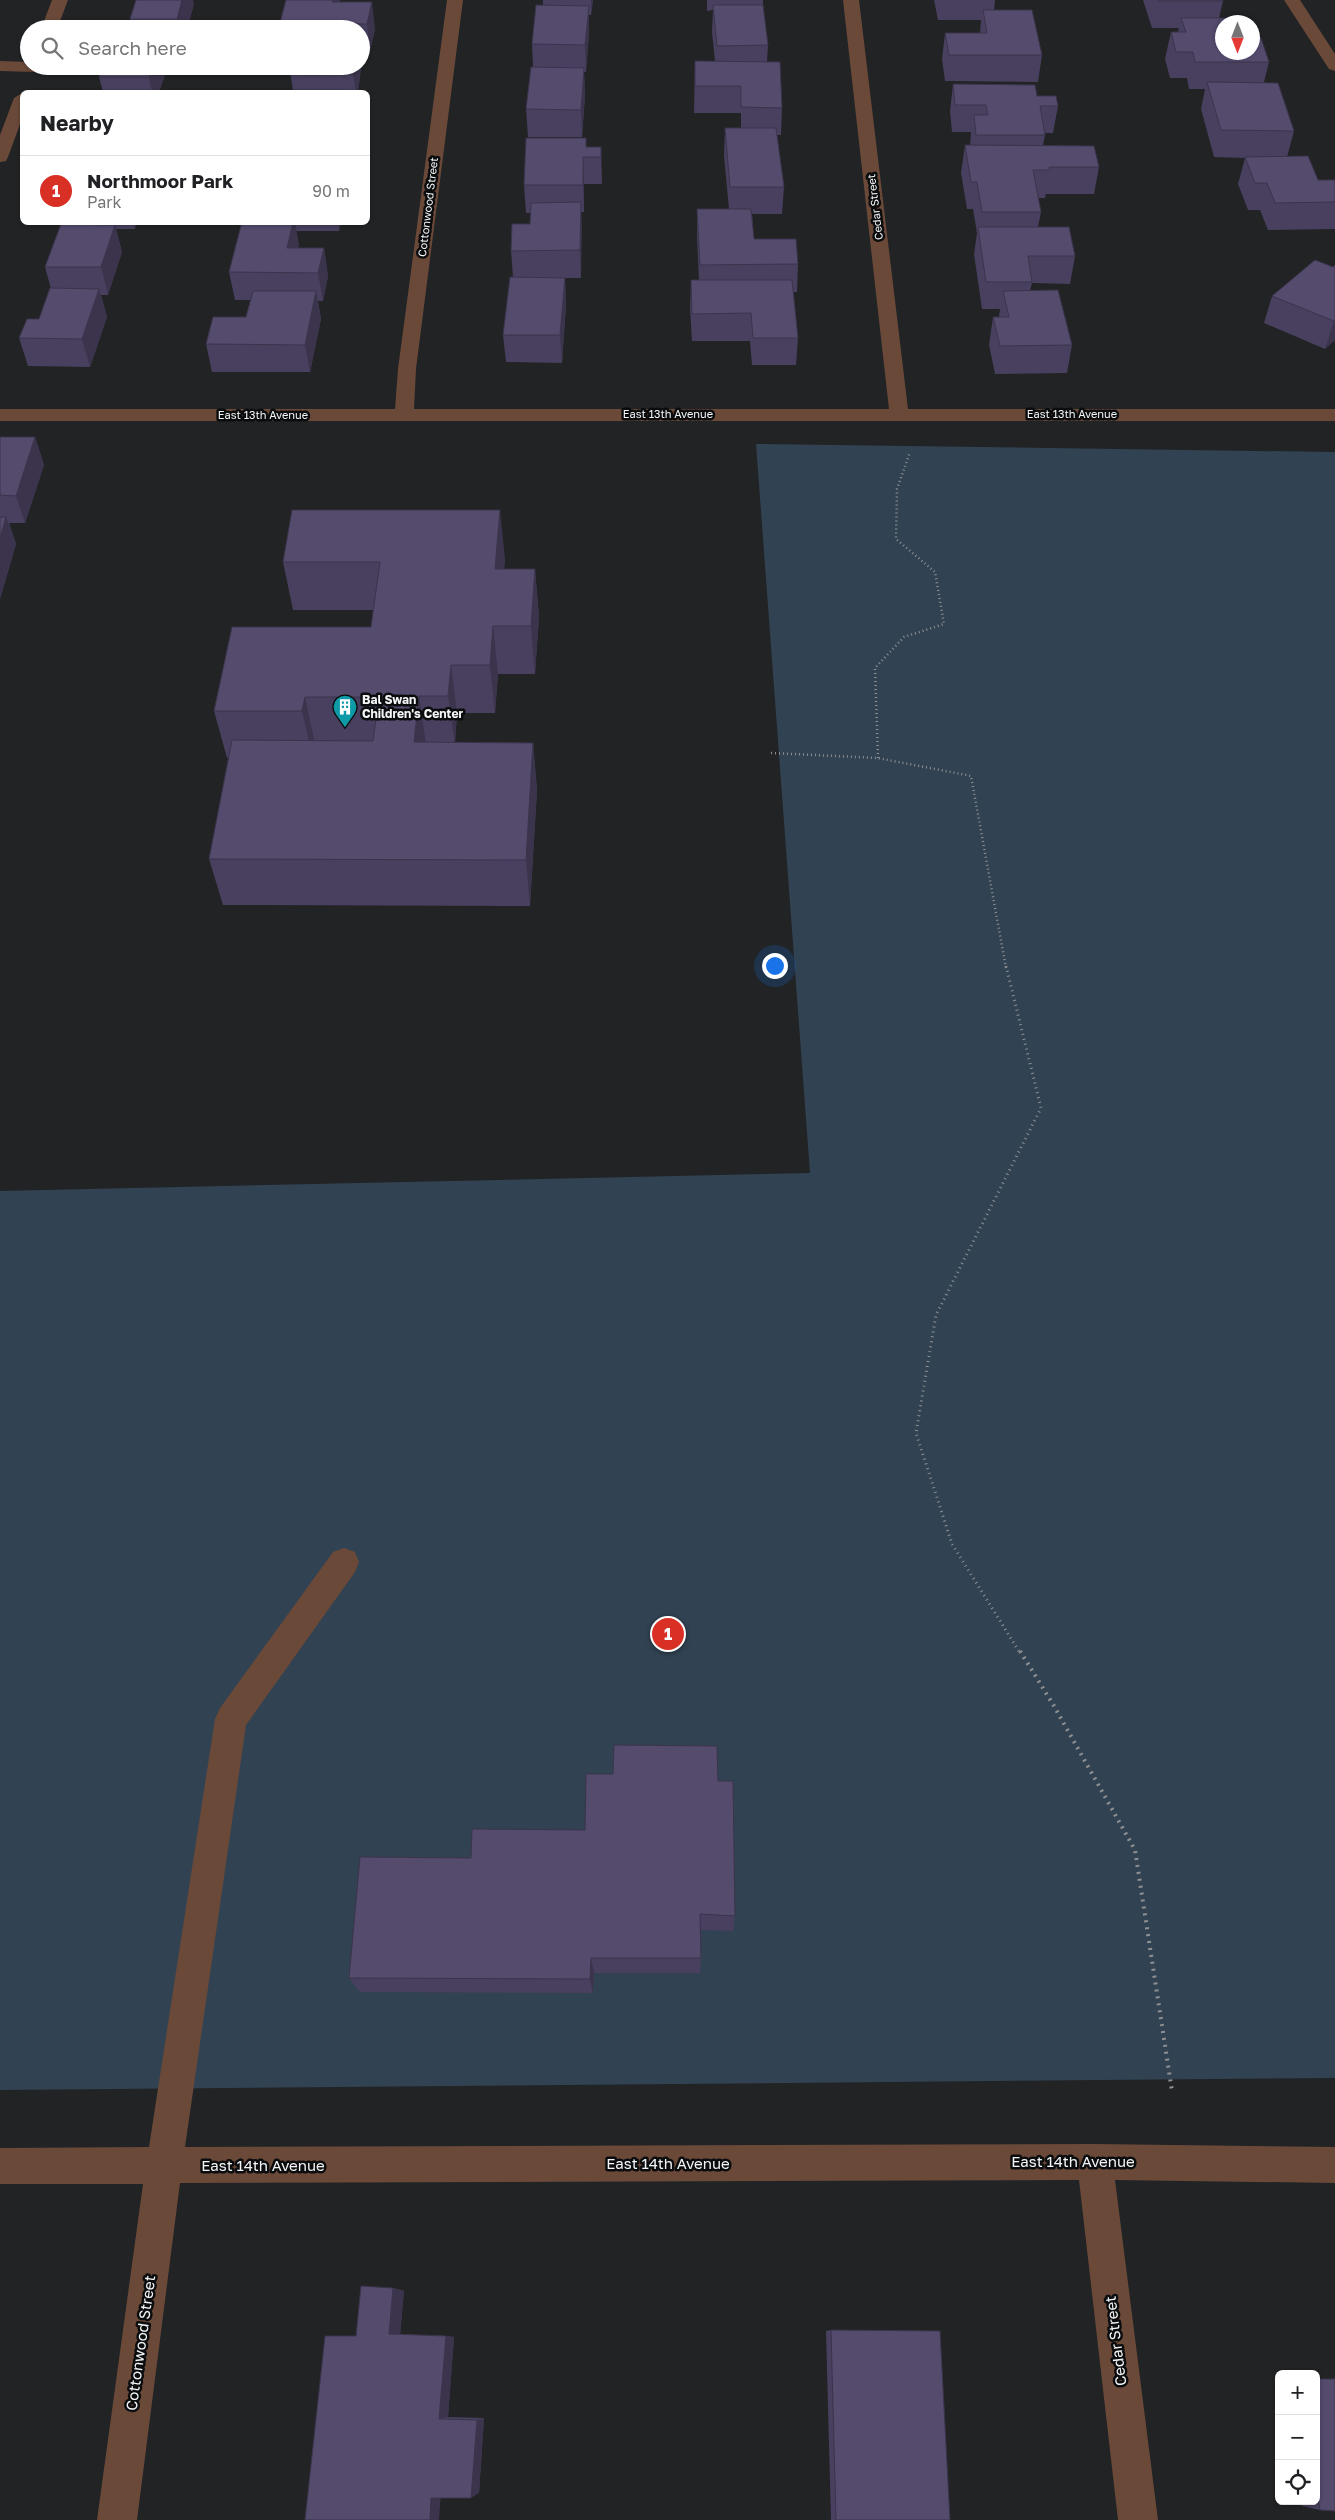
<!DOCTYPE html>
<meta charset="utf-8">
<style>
body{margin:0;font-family:"Golos Text",sans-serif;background:#f6f6f6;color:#202124}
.controls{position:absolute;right:15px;bottom:15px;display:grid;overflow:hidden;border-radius:8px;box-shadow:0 1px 4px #0004}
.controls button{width:45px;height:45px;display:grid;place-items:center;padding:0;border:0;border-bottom:1px solid #e0e0e0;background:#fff;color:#202124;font:25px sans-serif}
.compass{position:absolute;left:1215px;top:15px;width:45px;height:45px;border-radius:50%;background:#fff;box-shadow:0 1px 4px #0004;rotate:180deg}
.you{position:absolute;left:774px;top:965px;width:18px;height:18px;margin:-12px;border:4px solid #fff;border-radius:50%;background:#1a73e8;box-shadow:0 0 0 8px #1a73e833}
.badge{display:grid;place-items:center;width:32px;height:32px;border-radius:50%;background:#d93025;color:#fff;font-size:16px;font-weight:700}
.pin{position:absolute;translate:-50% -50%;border:2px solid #fff;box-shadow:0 1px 5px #0006}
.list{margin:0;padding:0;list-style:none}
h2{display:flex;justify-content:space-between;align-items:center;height:65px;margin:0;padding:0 20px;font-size:21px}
h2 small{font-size:16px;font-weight:400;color:#757577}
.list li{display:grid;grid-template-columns:32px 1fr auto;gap:15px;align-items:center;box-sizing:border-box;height:70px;padding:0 20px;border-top:1px solid #e0e0e0}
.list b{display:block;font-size:19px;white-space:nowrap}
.list p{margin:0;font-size:16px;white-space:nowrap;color:#757577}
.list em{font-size:16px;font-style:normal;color:#757577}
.icon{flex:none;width:28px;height:28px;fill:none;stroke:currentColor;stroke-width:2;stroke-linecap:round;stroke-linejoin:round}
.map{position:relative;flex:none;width:1335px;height:2520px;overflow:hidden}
.search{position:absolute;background:#fff;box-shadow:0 1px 4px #0004;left:20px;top:20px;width:350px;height:55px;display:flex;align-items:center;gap:12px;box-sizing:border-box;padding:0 18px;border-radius:28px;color:#757577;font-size:19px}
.panel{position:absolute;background:#fff;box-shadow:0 1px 4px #0004;left:20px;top:90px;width:350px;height:135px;border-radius:8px}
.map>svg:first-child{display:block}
.green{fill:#314252}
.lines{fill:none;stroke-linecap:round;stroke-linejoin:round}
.path-far2{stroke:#8e9092;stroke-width:2.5;stroke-dasharray:1 3;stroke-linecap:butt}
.path-far1{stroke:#8e9092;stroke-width:3;stroke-dasharray:1 4;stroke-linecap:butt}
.path{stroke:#8e9092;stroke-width:4;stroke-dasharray:2 5;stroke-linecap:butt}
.minor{fill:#6a4939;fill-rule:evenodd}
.wall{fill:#48405e}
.shaded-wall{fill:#3b344c}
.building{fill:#544b6d;stroke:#3b344c}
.labels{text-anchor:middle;stroke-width:5;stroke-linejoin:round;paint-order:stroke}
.far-street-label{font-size:11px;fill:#f3f5f6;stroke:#0b0c0d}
.poi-label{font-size:12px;font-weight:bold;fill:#f3f5f6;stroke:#0b0c0d;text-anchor:start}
.near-street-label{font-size:15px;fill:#f3f5f6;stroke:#0b0c0d}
</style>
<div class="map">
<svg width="1335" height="2520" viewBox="0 0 1335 2520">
<rect width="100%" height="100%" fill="#212325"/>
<path class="green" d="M756,444L1335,452V2078L0,2090V1191L810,1173Z"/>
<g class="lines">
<path class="path-far2" d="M771,753L878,758L971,776L1006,968
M878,758L875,668L904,637L944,624L935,572L896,539L897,489L910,452"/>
<path class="path-far1" d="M1006,966L1041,1108L936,1315L916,1433L952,1544L1020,1653"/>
<path class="path" d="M1020,1651L1054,1706L1135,1850L1172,2091"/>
<path class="minor" d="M52,0H68L57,29H41Z
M447,0H463L416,369L414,409H889L843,0H859L908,409H1335V421H0V409H395L398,369Z
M1284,0H1300L1335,54V71L1329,69Z
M0,61L29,62V66L43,67L35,72L0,71Z
M22,93V119L8,157L6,161L0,162V135L14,98Z
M344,1548L355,1552L359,1562L355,1572L246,1725L185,2147L1095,2144L1335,2147V2183L1115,2180L1158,2520H1118L1079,2180L180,2183L137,2520H97L143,2184H0V2148L149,2147L215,1719L220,1708L333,1552Z"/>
</g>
<path class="wall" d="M543,0H593L591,15H589V33L586,72H584L585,95L582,137H528L526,109L533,67L532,44L543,6Z
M707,0H763V5L768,45L767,62L782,108L781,135H777L784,187L782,214H752L754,239L798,264L797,292H793L798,338L796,365H752L750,341H692L690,308L691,280H699L697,237V209H729L724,156L725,128H741V113H694L695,61H715L712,32L713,10L707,11Z
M934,0H995L994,10L1042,55L1038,82L945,81L942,59L945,33H980L981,20H938Z
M1143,0H1223V1L1219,18L1222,22L1269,62L1264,82L1294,131L1287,157L1318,180H1335V229L1268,230L1260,210H1248L1238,184L1245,158L1214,157L1201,109L1205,89H1189L1187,78H1170L1165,59L1171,32H1178L1179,28H1152Z
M340,2L375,29L370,51H361V29H281L280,23Z
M194,4L187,29H132L130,19Z
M361,55L362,60L358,92H291L293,90L289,66H361Z
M168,66L159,92H173H103L99,77Z
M953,84L1058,106L1053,133H1044L1045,135L1043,145L1099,167L1094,194H1046L1045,198H1038L1041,212L1038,227L1075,256L1070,284L1032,283L1030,291L1072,345L1067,373L995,374L989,345L993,317H999L1000,309H982L974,254L977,233L973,209H967L961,173L965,145H970L971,132H952L950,111Z
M586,147H601L602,184H584V212H581V278H565L566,305L562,363L506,362L503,335L513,277L511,251L530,224L531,213H526L524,185Z
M61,222H136L135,229H116L122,252L108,295H101L107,317L90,367L28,366L19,338L39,319L51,289L45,267L62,224Z
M242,222H341L339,231H296L299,245L298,248H324L328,276L323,301H318L321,319L310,372H212L206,344L246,317L251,300H235L229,272Z
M1333,267L1335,340L1325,349L1264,323L1272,296Z
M0,437H35L44,465L25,523H9L16,544L0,599Z
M505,559L504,569H535L539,617L535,674H498L495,713H457L455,742L533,743L537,790L530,906L223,905L209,859L229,758H227L214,711L371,627L373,610H293L283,562Z
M718,1781L735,1916L733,1931L701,1930V1958L700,1973H594L593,1993L360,1992L349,1978L471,1858L585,1830Z
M393,2288L404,2291L400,2334L446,2336L454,2337L448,2417L484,2418L479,2493L440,2498L356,2336Z
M831,2330L950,2520H831L826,2331Z
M1316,2379L1320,2510L1302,2506L1301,2501H1316Z"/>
<path class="shaded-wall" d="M182,0H193L194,4L187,29H179L177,19Z
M333,0H340L341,9L332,2Z
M591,0H593L591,15Z
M372,2L375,29L370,51L367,24Z
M589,6V33L586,72L585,45Z
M361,55L362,60L358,92H356L353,74L354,66H361Z
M153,66H168L159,92H152L149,77Z
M584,68L585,95L582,137L581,110Z
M583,157L584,184V212L583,185Z
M581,202L582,229L581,278L580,250Z
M133,222H136L135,229Z
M293,222H295L299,245L292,273L287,248Z
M338,222H341L339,231Z
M115,225L122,252L108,295L101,267Z
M324,248L328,276L323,301L318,273Z
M565,278L566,305L562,363L560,335Z
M99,289L107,317L90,367L82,339Z
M316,291L321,319L310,372L305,345Z
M1334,321H1335V340L1325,349Z
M35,437L44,465L25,523L16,496Z
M500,510L505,559L500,617L495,569Z
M6,517L16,544L0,599V538Z
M535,569L539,617L535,674L531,626Z
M493,626L498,674L495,713L490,665Z
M451,665L457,713L455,744L448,696Z
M419,696L426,744L414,742Z
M305,697L315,744L313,758L302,711Z
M533,743L537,790L530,906L526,860Z
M591,1958L594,1973L593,1993L590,1979Z
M393,2288L404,2291L400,2336L389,2334Z
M446,2336L454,2337L448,2417L439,2419Z
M484,2418L479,2493L471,2498L477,2420Z
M441,2493L439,2520H430L431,2498Z"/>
<path class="building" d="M136,0H182L177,19H130Z
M286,0H333L332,2H372L367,24L280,23Z
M1158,0H1223V1H1158Z
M536,5L589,6L585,45L532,44Z
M713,5H763L768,45L717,46Z
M983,10H1032L1042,55H949L945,33H987Z
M1181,18H1235L1237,22H1222V52H1252V38H1261L1269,62H1195L1193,52H1176L1171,32H1186Z
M695,61L780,62L782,108L741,107V86H695Z
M103,66H153L149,77H99Z
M303,66H354L353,74L302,75Z
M531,67L584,68L581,110L526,109Z
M1207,82L1278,83L1294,131L1221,130Z
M953,84L1035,85L1037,96H1056L1058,106H1040L1045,135H976L974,115H988L986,105H955Z
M292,90H342V92H291Z
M105,91L173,92H105Z
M725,128H776L784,187H730Z
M526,138H586V147H601V157H583V185H524Z
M965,145L1094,146L1099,167H1049L1050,170H1033L1041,212H982L977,182H971Z
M1308,156L1318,180H1335V202L1275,203L1267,183H1255L1245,157Z
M581,202L580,250L511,251L512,224H530L531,203Z
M697,209H751L754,239H796L798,264L700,265Z
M242,222H293L287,248H324L318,273L229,272Z
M61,224L115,225L101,267H45Z
M978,227H1069L1075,256H1028L1032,282H986Z
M1315,260L1333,267L1335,265V321H1334L1272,296Z
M510,277L565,278L560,335H503Z
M691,280H792L798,338H753L751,313L692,314Z
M50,288L99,289L82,339L19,338L27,319H39Z
M1058,290L1072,345L1000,346L993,317H1009L1003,291Z
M253,291H316L305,345L206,344L213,317H246Z
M0,437H35L16,496L0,495Z
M292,510H500L495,569H535L531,626H493L490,665H451L448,696H419L414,742L533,743L526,860L209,859L232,740L373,741L379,697H305L302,711H214L232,627H371L380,562H283Z
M0,517H6L0,538Z
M614,1745L717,1746L718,1781H733L735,1916L700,1914L701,1958H591L590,1979L349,1978L360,1857L471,1858L472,1829L585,1830L586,1774H613Z
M361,2286L393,2288L389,2334L446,2336L439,2419L477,2420L471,2498H431L430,2520H305L325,2336H356Z
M831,2330L940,2331L950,2520H836Z
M1316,2379H1335V2511L1320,2510L1316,2481Z"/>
<defs>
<symbol id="building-pin" viewBox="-11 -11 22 30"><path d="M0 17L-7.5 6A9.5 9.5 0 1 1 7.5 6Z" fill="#0f9aa8" stroke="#0b0c0d"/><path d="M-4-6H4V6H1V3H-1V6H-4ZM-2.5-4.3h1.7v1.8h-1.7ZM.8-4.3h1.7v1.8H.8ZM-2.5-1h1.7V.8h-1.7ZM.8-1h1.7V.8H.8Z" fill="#fff"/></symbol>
</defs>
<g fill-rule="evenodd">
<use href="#building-pin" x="331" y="693" width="28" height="38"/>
</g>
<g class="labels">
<g class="far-street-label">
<text transform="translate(428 207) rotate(-83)" y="4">Cottonwood Street</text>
<text transform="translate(875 207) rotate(-97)" y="4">Cedar Street</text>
<text x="668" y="418">East 13th Avenue</text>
<text x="1072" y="418">East 13th Avenue</text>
<text x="263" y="419">East 13th Avenue</text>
</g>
<g class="poi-label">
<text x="362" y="704">Bal Swan<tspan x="362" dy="14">Children's Center</tspan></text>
</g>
<g class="near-street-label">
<text x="1073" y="2167">East 14th Avenue</text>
<text x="668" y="2169">East 14th Avenue</text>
<text x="263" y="2171">East 14th Avenue</text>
<text transform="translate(1116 2341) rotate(-97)" y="5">Cedar Street</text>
<text transform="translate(141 2343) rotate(-82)" y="5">Cottonwood Street</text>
</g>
</g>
</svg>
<div class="controls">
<button>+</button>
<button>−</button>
<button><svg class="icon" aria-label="locate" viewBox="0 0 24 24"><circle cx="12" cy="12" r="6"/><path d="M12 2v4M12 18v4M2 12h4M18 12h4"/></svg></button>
</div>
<svg class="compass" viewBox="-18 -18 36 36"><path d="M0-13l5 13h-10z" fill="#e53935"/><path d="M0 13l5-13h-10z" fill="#757577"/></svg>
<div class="you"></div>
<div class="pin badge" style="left:668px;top:1634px">1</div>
<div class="search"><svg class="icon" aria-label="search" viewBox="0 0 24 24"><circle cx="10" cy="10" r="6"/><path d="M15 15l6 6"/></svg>Search here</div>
<section class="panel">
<h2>Nearby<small></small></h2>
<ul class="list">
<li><span class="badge">1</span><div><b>Northmoor Park</b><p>Park</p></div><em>90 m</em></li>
</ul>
</section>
</div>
